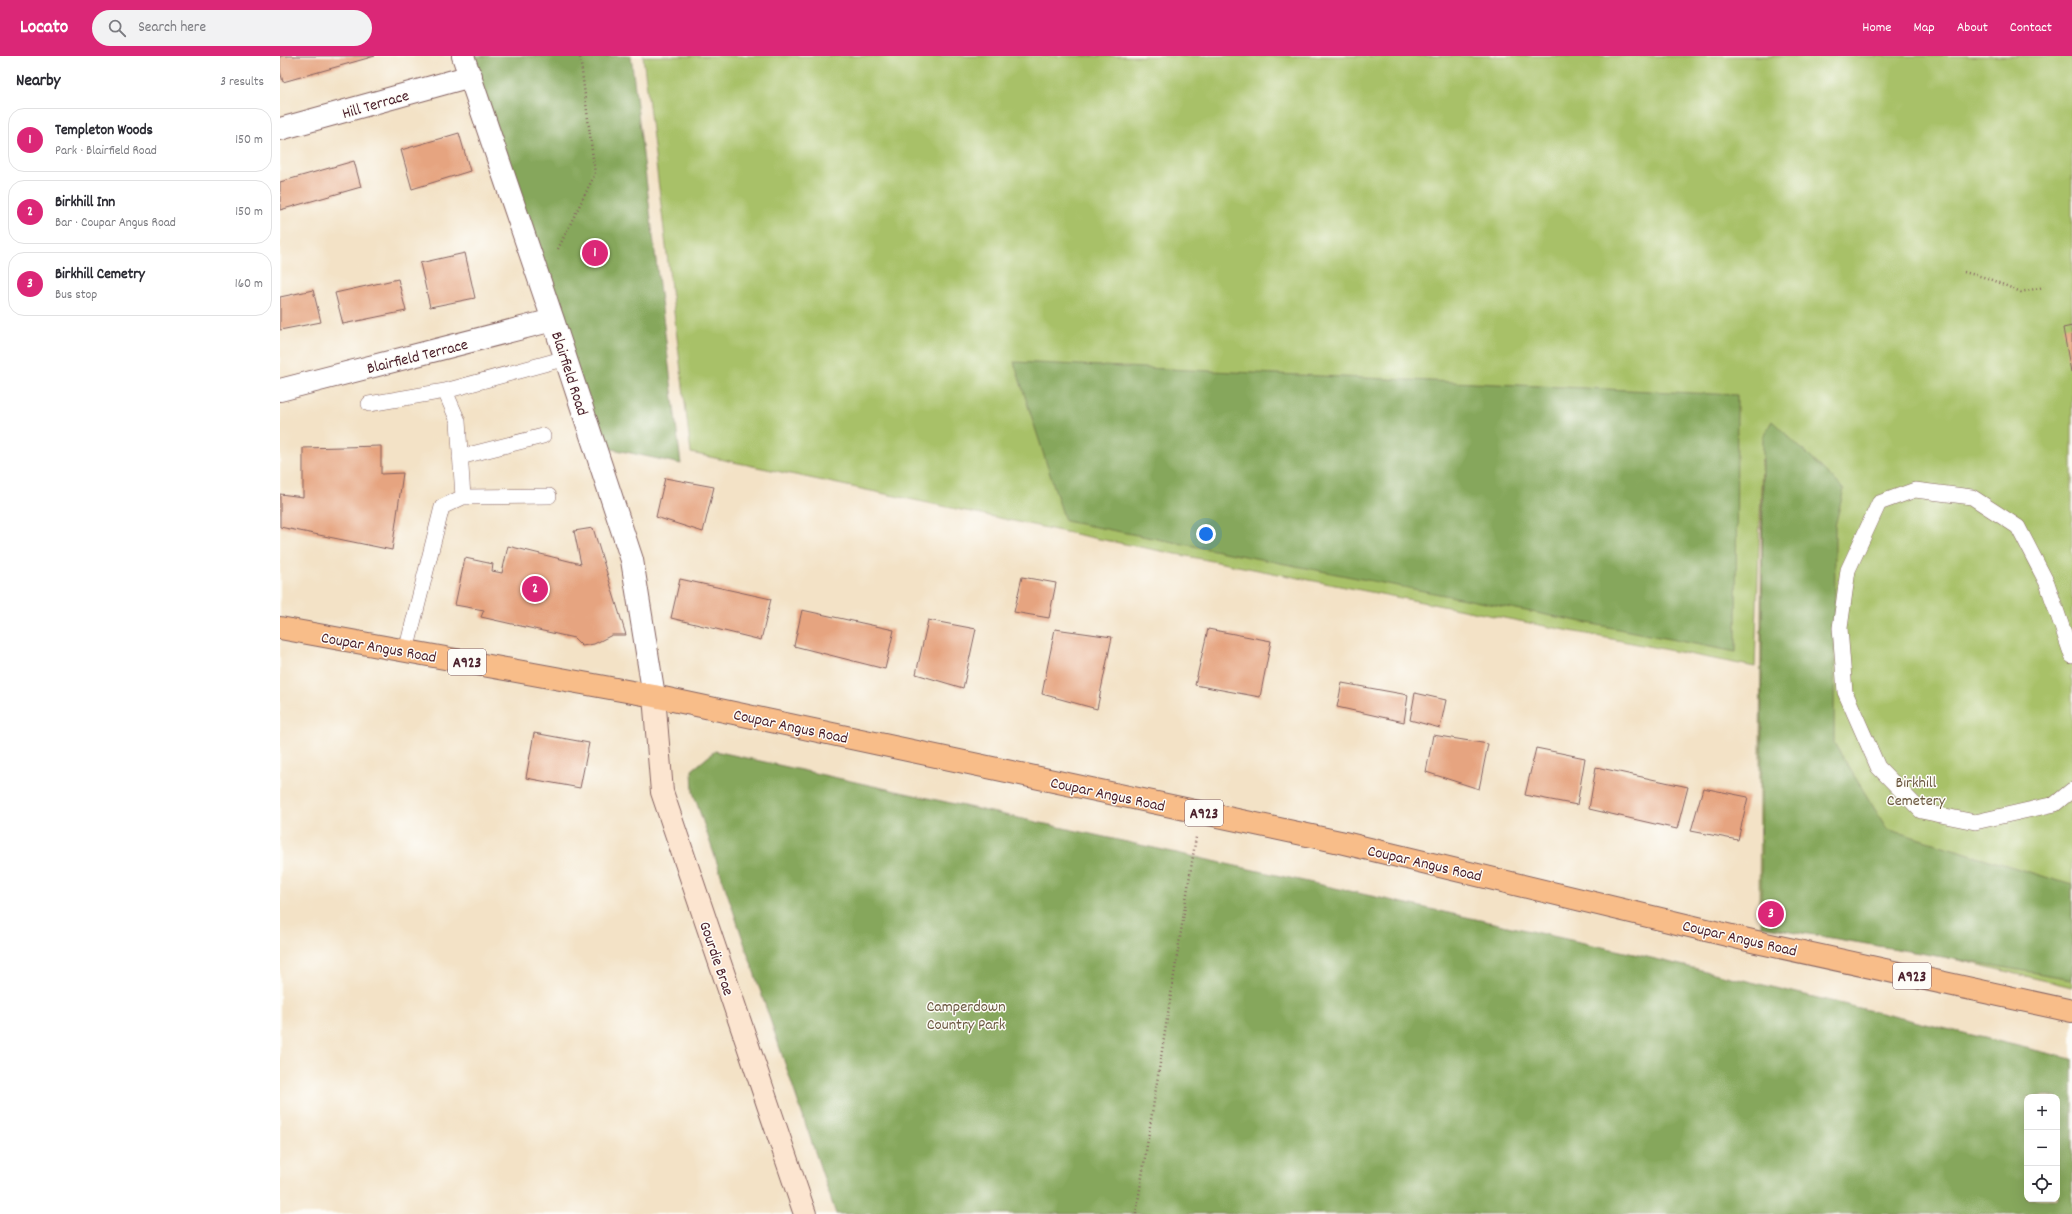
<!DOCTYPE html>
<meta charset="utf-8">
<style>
body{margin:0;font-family:Dekko,sans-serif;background:#f2f2f3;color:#2b2b33}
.controls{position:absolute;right:12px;bottom:12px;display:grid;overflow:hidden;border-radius:8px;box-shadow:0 4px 16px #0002}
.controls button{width:36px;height:36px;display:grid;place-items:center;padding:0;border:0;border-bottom:1px solid #e1e1e2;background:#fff;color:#2b2b33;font:20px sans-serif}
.you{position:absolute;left:926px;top:478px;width:14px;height:14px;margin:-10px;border:3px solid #fff;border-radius:50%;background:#1a73e8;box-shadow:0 0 0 6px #1a73e833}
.badge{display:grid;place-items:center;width:26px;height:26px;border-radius:50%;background:#db2777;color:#fff;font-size:13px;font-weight:700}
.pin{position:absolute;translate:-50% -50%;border:2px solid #fff;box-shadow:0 1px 4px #0006}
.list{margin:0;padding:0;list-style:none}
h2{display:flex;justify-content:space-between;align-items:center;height:52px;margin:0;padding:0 16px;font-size:17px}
h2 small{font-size:13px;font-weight:400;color:#7c7c81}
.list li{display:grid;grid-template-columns:26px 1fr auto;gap:12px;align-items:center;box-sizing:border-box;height:64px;margin:0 8px 8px;padding:0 8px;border:1px solid #e1e1e2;border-radius:16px}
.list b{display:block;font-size:15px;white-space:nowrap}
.list p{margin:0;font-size:13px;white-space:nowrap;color:#7c7c81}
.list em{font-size:13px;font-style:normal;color:#7c7c81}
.icon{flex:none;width:22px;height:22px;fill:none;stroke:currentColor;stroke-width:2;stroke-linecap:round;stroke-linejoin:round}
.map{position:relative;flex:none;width:1792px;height:1158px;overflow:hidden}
header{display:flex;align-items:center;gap:24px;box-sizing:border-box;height:56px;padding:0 20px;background:#db2777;color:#fff}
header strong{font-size:19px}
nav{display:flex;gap:22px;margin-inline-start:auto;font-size:14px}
.search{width:280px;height:36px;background:#f2f2f3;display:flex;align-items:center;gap:10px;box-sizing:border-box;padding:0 14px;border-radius:22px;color:#7c7c81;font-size:15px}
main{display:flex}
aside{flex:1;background:#fff}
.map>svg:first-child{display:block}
.green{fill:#a8c167;stroke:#797049}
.forest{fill:#86a75c;stroke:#686344;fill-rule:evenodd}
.building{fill:#e6a480}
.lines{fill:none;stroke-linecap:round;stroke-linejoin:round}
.lane-casing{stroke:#856361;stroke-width:16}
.street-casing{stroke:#856361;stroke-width:24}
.secondary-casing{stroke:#856361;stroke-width:24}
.primary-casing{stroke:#856361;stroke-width:24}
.path{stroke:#856361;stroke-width:2.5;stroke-dasharray:1 3;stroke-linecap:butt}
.lane{stroke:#fff;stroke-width:15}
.street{stroke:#fff;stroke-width:22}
.secondary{stroke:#fce5d0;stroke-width:22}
.primary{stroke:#f8bd89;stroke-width:22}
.labels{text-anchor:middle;stroke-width:3;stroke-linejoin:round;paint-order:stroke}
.shield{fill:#fdfcf7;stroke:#806168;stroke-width:1}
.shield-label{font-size:15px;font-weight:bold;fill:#4a1f2b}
.street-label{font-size:16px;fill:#4a1f2b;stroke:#fdfcf7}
.park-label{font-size:16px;fill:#6b5840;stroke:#fdfcf7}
</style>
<header>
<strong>Locato</strong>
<div class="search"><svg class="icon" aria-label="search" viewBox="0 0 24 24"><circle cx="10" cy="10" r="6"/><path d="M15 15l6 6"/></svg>Search here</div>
<nav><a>Home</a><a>Map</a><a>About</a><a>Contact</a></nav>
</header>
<main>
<aside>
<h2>Nearby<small>3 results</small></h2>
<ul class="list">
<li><span class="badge">1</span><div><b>Templeton Woods</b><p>Park · Blairfield Road</p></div><em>150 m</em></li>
<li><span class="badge">2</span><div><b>Birkhill Inn</b><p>Bar · Coupar Angus Road</p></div><em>150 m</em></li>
<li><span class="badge">3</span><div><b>Birkhill Cemetry</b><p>Bus stop</p></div><em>160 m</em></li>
</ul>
</aside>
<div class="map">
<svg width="1792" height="1158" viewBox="0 0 1792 1158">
<rect width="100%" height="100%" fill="#fdfcf7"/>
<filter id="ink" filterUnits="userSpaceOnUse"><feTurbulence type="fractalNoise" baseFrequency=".025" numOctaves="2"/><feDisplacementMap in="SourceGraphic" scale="8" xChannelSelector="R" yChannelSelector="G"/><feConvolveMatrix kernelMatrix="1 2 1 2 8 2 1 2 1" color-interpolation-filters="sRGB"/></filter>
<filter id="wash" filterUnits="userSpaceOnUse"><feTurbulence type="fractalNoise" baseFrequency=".012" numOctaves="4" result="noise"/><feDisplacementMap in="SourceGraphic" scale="16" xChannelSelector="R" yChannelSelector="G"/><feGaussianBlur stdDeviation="0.9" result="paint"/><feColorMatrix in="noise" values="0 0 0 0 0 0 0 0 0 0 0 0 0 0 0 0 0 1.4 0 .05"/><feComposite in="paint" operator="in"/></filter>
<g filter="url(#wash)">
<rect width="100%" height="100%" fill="#f3e2c6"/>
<path class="green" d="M363,0H1792V931L1479,857L1482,404L1475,611L809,481L411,397Z"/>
<path class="forest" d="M184,0H351L401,408L314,389Z
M734,306L1457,339L1456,596L785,465Z
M1492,365L1564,433L1555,470L1554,687L1607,773L1792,829V923L1481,870L1483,381Z
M435,695L1363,900L1792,1003V1158H556L413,736L412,714ZM1747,1041H1777V1143H1747Z"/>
<g id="blocks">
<path class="building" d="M0,0H95L3,26L0,15Z
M179,77L190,115L132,133L121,94Z
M74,105L81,131L0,154V126Z
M185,197L195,242L150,251L140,207Z
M118,223L126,255L63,268L55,237Z
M33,234L41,266L0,274V241Z
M1792,270V316H1791L1783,272Z
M101,390V418L123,417L112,494L0,471V438L23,441V392Z
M385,422L434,431L423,476L376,461Z
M313,472L346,579H332L314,588L302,590L294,582L201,561L204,554L175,549L185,502L213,508L212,515L222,517L228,490L301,508L294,475Z
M742,521L776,527L769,562L734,556Z
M400,523L491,543L481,584L391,562Z
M522,554L614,574L605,613L514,590Z
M648,564L696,573L683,632L636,618Z
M775,573L832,581L817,653L762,638Z
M928,573L991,585L980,641L915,629Z
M1062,627L1128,639L1124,666L1057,651Z
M1135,637L1166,644L1160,672L1130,664Z
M254,677L309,687L300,732L246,722Z
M1153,679L1208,688L1199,733L1146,716Z
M1256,692L1305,702L1297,749L1245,739Z
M1316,711L1408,731L1397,773L1309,753Z
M1423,732L1468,741L1458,784L1411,775Z"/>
</g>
</g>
<g filter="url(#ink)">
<use href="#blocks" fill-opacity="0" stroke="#856361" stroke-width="1"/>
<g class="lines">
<defs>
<path id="lane" d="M89,348L165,335
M180,401L263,380
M183,441L269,440
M126,595L162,451L183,441L178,365L165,335L286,302
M1792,600L1767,527L1738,471L1692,441L1635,434L1599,447L1568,514L1560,572L1565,636L1598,711L1641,755L1695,766L1775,748L1792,734"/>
<path id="street" d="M183,0L273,264L352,504L374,640
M0,73L191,20
M0,334L273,264"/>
<path id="secondary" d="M374,640L382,736L525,1158"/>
<path id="primary" d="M0,572L374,640L1060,786L1472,885L1792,955"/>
</defs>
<use href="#lane" class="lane-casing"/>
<use href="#street" class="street-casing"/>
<use href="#secondary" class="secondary-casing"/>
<use href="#primary" class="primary-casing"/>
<path class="path" d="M278,193L315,118L300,0
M1684,216L1707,222L1741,236L1764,231
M856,1158L916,781"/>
<use href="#lane" class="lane"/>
<use href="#street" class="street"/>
<use href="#secondary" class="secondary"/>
<use href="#primary" class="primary"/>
</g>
</g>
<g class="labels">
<g class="shield">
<rect x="168" y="593" width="38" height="26" rx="3"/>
<rect x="905" y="744" width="38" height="26" rx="3"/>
<rect x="1613" y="907" width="38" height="26" rx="3"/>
</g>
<g class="shield-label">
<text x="187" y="611">A923</text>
<text x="924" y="762">A923</text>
<text x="1632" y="925">A923</text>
</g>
<g class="street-label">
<text transform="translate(95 47) rotate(-16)" y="6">Hill Terrace</text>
<text transform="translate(137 299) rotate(-14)" y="6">Blairfield Terrace</text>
<text transform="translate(291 317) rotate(72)" y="6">Blairfield Road</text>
<text transform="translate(99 590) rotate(10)" y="6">Coupar Angus Road</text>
<text transform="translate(511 669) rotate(12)" y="6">Coupar Angus Road</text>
<text transform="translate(828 737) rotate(12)" y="6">Coupar Angus Road</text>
<text transform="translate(1145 806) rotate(13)" y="6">Coupar Angus Road</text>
<text transform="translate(1460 881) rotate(13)" y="6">Coupar Angus Road</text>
<text transform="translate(438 902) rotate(71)" y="6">Gourdie Brae</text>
</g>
<g class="park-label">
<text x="1636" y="731">Birkhill<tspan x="1636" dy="18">Cemetery</tspan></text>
<text x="686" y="955">Camperdown<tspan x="686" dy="18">Country Park</tspan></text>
</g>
</g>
</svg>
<div class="controls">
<button>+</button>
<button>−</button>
<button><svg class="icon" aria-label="locate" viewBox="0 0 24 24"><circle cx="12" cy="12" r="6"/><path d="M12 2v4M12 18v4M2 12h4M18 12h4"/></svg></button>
</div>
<div class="you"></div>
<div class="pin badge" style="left:315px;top:197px">1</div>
<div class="pin badge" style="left:255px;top:533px">2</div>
<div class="pin badge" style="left:1491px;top:858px">3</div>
</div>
</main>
